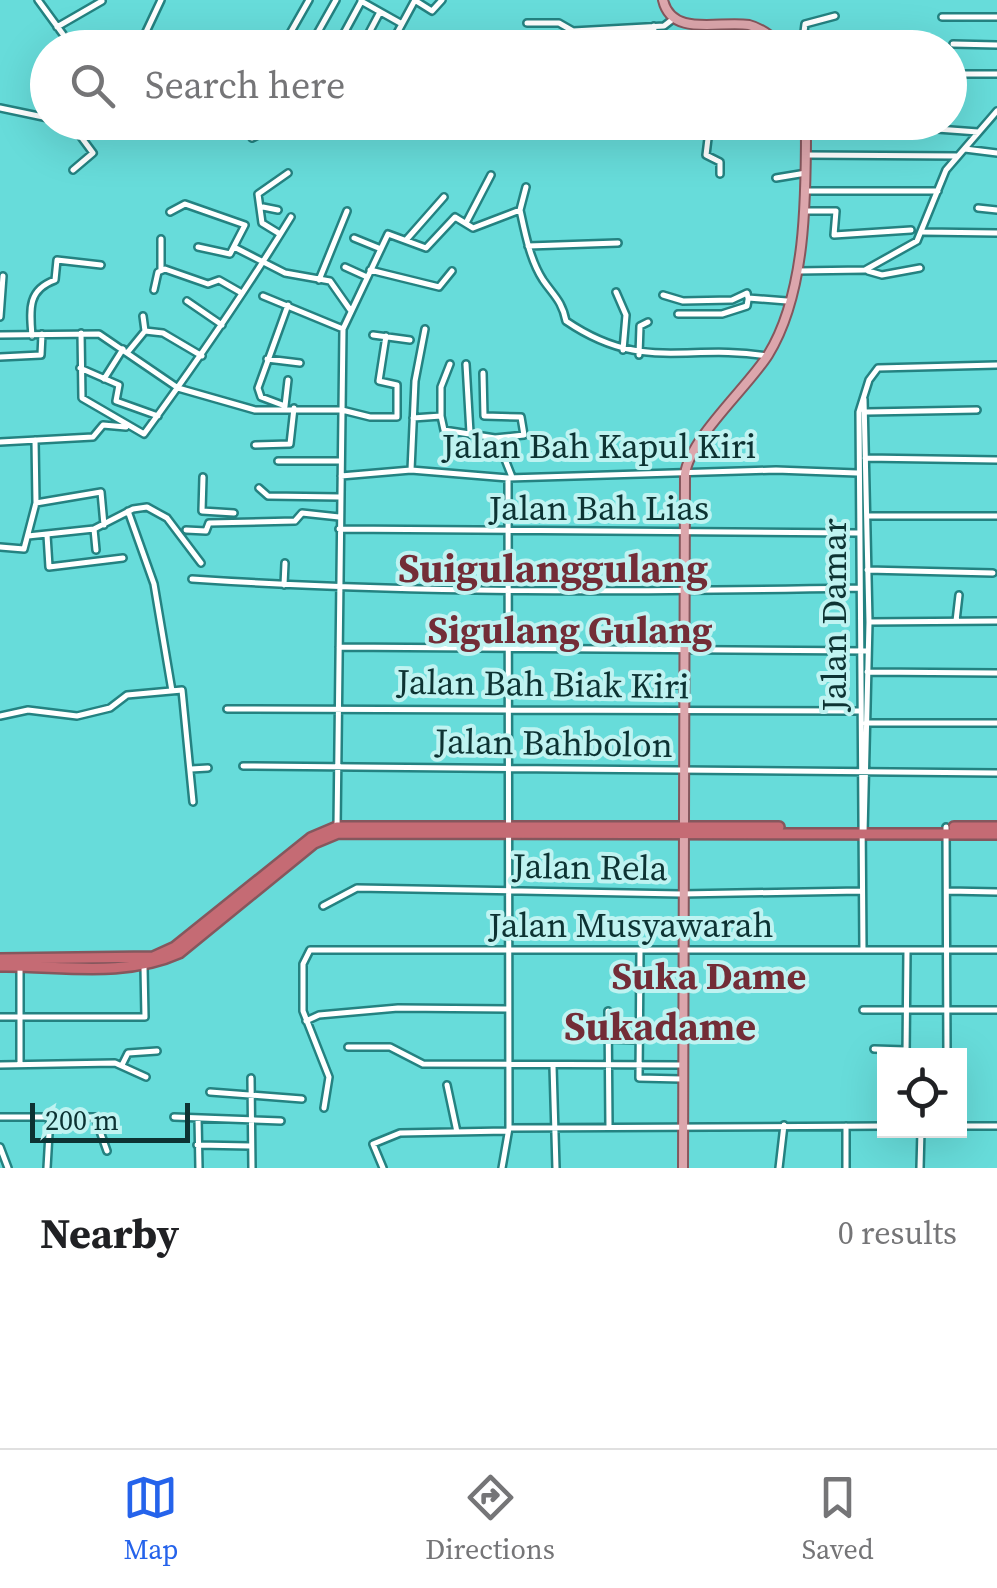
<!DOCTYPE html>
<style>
body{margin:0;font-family:"Source Serif 4",serif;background:#f6f6f6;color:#202124}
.controls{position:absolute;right:30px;bottom:30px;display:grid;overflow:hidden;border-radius:0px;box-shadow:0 10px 40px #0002}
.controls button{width:90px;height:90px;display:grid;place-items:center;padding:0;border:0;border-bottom:2px solid #e0e0e0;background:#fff;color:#202124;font:50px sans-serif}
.scale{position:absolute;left:30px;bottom:25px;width:160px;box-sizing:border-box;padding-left:10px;border:5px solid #0d3333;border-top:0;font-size:28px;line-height:35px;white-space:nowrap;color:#0d3333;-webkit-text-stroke:8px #bff3f1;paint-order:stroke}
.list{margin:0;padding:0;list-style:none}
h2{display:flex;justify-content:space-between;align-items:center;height:130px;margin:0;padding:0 40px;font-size:42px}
h2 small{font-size:32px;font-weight:400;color:#757577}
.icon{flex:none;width:55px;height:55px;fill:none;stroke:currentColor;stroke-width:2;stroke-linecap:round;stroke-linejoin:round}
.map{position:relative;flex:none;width:997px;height:1168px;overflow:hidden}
.search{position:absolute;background:#fff;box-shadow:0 10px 40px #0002;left:30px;right:30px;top:30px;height:110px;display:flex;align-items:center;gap:25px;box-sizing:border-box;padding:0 35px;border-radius:55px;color:#757577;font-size:38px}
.sheet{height:280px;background:#fff}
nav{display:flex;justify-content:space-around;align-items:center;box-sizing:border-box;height:140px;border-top:2px solid #e0e0e0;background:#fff;font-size:28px;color:#757577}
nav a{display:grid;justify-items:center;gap:5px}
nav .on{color:#2563eb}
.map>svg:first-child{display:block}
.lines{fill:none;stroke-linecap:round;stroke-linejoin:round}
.minor-casing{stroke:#248281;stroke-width:10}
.major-casing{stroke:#85575d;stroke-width:12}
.highway-casing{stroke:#85575d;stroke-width:14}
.minor{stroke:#fff;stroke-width:5}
.major{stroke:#dca6ac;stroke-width:8}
.highway{stroke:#c56b74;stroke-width:9}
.labels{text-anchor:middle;stroke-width:8;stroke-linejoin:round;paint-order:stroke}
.street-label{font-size:35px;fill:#0d3333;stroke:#bff3f1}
.neighbourhood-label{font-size:38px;font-weight:bold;fill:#732d37;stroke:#bff3f1}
.quarter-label{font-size:40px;font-weight:bold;fill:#732d37;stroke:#bff3f1}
</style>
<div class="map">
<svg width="997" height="1168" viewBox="0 0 997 1168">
<rect width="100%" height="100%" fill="#67dcda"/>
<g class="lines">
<defs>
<path id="minor" d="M38,0L73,48
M361,1L402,24
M416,1L432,11L442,0
M942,17H997
M527,23H559L573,31L664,26L673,19
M57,27L102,1
M145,34L162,48
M284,44L309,0
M953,44L997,45
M132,48L145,34L161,0
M309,48L336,0
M336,48L361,2
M361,48L380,12
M389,48L415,0
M653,48L654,26
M802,48L805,24L835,16
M950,74H997
M0,108L48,118
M70,122L93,153L73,170
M175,122L215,133
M305,122L309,131
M710,122L706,155L720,162V174
M937,129L978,132
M252,138L283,122
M965,149L997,153
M806,155L958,156
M776,178L806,173
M806,191H938
M263,207L278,210
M978,208L997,210
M520,210L526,187
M807,211H836L834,235L911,230
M170,212L185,204L245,225L230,254L198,247
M466,223L491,175
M923,232L997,233
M280,234L262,223L258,194L288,173
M354,238L381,249
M161,239V270
M407,239L444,197
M528,246L618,243
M234,247L285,273L330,281L351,311
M345,267L367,277
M370,270L439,287L452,271
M798,271L865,270L917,241L946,170L997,111
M868,271L882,275L920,268
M319,280L347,211
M154,290L158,272L165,269L208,284L219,280L240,292
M616,292L626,315L623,350
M663,295L683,301L732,300L747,293L748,298L787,301
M263,296L343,329
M187,301L222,325
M678,314H722L747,306L748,300
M0,317L3,276
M145,331L163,333L202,356
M81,333L82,398L144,434C196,363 245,292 291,217
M0,335L99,334L178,388L255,410H342L370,417H397V385L379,381L386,336
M373,335L410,340
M32,336C30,310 27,290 55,280L57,260L101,265
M127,353L145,331L143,316
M639,355L640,326L648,322
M0,357L41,355L42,334
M267,359L300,363
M466,364L470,433
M80,368L119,385L116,401L158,416
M104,379L123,349
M864,399L869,622L864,833
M285,406L261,397L258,388L288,305
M285,406L288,380
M867,412L977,410
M441,416V387L450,364
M413,418L441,416L444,430L495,438L524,435L521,417L484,416L483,373
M497,439L512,477
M35,440L36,502
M0,442L93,437L103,425L126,427
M255,445L290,444L294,408
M865,458L997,460
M278,461H340
M411,470L415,381L425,329
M341,476L411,470L508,478L776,470L857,473
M203,477L202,511L234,513
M508,478L509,1128
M259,488L268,496L340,497
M128,511L154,584L172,691
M867,516H997
M94,529L96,550
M339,529L858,533
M186,530L206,531L209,523L295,521L302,513L339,517
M47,535L49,567L123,558
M28,536L94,529L133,509L147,507L167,518L201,563
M0,547L24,549L36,503L101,492L104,525
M867,570L993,573
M192,579C414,594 637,592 860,588
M284,585L285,563
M956,621L959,595
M869,622L997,621
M339,647L867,651
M867,672L997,673
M657,685H682
M227,709L859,711
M0,716L28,710L77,716L110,708L127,695L182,690L193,802
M866,723H997
M243,766L997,773
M191,769L208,768
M946,827L947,1056
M337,828L343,329L388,234L426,248L455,217L473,228L520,210C525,233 530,260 543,280C554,296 562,301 566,321C642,373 687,343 767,356
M948,891L997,892
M323,906L357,888L681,894L861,891
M863,950L859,412L869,380L878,368L997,365
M640,951L639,1078L681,1079
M20,966V1064
M863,1010H997
M608,1011L609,1127
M0,1017H145L144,967
M306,1021L319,1015L398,1008L508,1009
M608,1039L639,1040
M348,1047H390L423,1064L681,1065
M874,1049L906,1050
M906,1056L907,950
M0,1065L115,1063L146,1077
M122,1065L128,1053L157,1051
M553,1066L556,1168
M251,1078L252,1168
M447,1085L457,1132
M210,1092L302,1099
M324,1108L329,1077L303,1011V964L310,950H997
M0,1117H95L107,1151
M174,1117L281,1121
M198,1118L199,1168
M846,1126V1168
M960,1126H997
M197,1145L250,1146
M0,1147L8,1168
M47,1168L50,1116
M383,1168L373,1144L400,1133L507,1131
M502,1168L509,1128L884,1126
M779,1168L784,1125
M920,1168L921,1130"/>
<path id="major" d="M663,0C672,38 720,20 749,25C761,28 775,39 784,48
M683,1168L685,474C690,438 747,388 768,355C807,292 806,194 806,122"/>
<path id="highway" d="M954,827H997
M0,959L153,957L175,947L311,838L337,827H779
M0,966C59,965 124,978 179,953L314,843L338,833L997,834"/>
</defs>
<use href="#minor" class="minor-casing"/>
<use href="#major" class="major-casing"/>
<use href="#highway" class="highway-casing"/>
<use href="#minor" class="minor"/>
<use href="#major" class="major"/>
<use href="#highway" class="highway"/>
</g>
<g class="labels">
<g class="street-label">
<text x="599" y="458">Jalan Bah Kapul Kiri</text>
<text x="599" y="520">Jalan Bah Lias</text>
<text transform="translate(834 615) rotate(-90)" y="12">Jalan Damar</text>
<text transform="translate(543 684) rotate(1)" y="12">Jalan Bah Biak Kiri</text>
<text transform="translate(554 743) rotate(1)" y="12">Jalan Bahbolon</text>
<text transform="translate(590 867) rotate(1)" y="12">Jalan Rela</text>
<text x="631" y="937">Jalan Musyawarah</text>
</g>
<g class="neighbourhood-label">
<text x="570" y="643">Sigulang Gulang</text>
<text x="709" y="989">Suka Dame</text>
</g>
<g class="quarter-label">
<text x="553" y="582">Suigulanggulang</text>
<text x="660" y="1040">Sukadame</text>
</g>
</g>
</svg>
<div class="controls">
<button><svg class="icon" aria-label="locate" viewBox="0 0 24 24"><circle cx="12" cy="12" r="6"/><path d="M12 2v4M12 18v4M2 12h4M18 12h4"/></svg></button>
</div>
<div class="scale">200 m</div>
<div class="search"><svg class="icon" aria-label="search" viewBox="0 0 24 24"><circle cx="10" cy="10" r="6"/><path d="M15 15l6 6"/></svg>Search here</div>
</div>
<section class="sheet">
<h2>Nearby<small>0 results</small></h2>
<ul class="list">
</ul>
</section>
<nav>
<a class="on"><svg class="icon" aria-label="map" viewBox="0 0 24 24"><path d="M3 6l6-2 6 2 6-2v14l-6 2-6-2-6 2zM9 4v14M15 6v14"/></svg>Map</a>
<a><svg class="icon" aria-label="directions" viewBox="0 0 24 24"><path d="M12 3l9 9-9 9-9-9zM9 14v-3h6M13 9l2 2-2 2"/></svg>Directions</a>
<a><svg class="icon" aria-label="saved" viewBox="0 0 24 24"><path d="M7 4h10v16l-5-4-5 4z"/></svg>Saved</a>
</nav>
